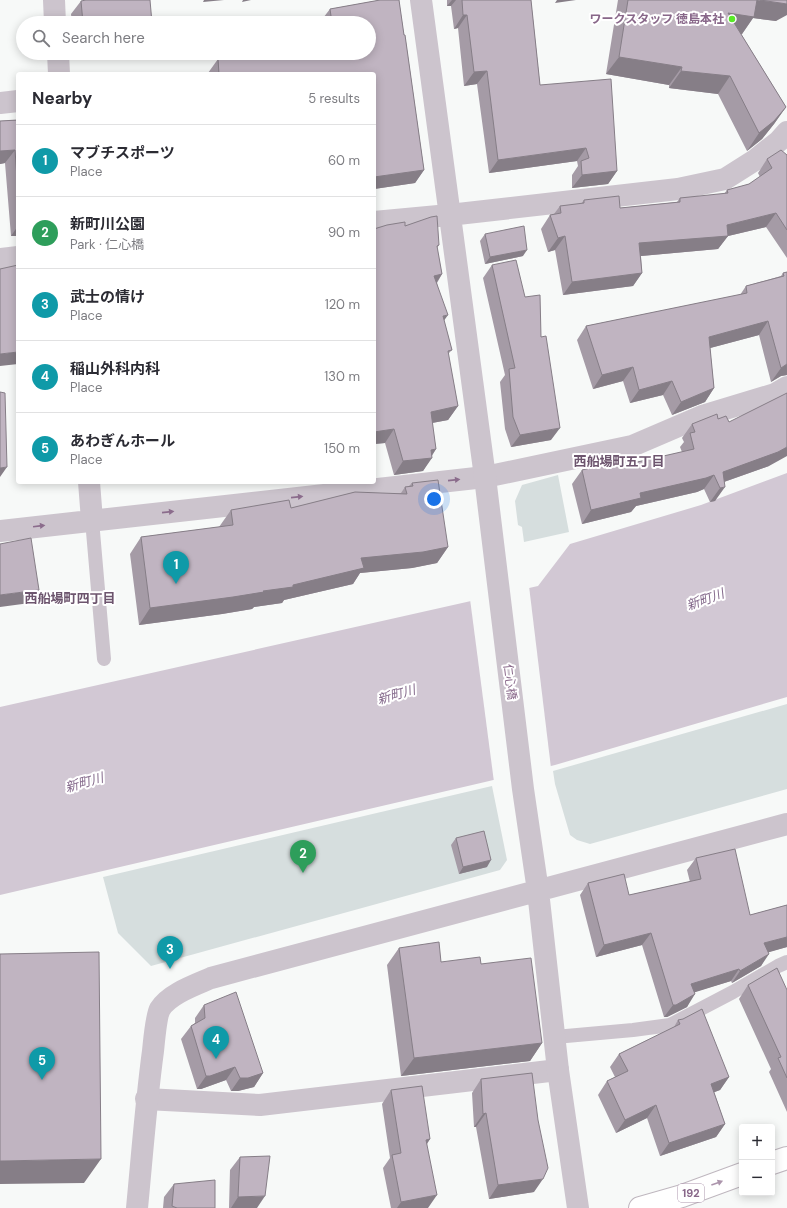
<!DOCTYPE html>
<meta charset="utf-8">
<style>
body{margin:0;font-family:"DM Sans","Noto Sans JP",sans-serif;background:#f7f7f7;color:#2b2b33}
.controls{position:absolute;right:12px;bottom:12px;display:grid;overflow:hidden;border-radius:4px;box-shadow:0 2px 10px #0003}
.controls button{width:36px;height:36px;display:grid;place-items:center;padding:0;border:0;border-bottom:1px solid #e1e1e2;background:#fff;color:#2b2b33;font:20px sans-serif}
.you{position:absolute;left:434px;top:499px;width:14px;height:14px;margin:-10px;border:3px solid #fff;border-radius:50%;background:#1a73e8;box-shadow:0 0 0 6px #1a73e833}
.badge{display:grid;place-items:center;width:26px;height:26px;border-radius:50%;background:#d93025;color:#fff;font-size:13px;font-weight:700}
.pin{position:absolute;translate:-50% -33px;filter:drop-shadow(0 1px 2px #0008)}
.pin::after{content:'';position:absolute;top:21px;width:14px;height:12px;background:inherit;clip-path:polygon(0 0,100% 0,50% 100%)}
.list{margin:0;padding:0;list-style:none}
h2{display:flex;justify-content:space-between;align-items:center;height:52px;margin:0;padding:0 16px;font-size:17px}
h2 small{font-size:13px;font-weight:400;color:#7c7c81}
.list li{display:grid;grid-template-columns:26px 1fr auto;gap:12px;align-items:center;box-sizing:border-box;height:72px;padding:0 16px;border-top:1px solid #e1e1e2}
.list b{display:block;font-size:15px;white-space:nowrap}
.list p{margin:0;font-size:13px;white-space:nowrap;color:#7c7c81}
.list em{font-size:13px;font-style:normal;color:#7c7c81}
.icon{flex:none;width:22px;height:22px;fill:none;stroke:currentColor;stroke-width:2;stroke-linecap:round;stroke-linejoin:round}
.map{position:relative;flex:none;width:787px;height:1208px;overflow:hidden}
.search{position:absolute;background:#fff;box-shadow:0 2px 10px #0003;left:16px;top:16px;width:360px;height:44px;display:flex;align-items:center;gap:10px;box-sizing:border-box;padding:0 14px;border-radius:22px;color:#7c7c81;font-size:15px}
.panel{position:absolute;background:#fff;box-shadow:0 2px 10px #0003;left:16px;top:72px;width:360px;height:412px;border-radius:4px}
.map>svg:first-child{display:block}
.green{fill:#d6dede}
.water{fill:#d2c8d4}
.pier{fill:#f7f9f8}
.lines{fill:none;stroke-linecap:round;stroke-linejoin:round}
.trunk-casing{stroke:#bfb7bf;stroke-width:24}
.service{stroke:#ccc4cd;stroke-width:14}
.minor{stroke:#ccc4cd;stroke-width:22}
.tertiary{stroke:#ccc4cd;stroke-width:22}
.trunk{stroke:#fff;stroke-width:22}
.wall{fill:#a59ba6}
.shaded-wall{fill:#867e87}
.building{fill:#c0b4c1;stroke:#867e87}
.oneway{fill:#8b6c8c}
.oneway2{fill:#ac95ac}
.poi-dot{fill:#58ea27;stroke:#fff;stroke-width:1.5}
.labels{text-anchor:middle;stroke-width:4;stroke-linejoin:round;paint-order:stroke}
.shield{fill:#fff;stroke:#ac95ac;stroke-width:1}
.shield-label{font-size:11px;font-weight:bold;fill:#886789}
.poi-label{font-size:12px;font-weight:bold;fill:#886789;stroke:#fff;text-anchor:end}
.street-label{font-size:12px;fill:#886789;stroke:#fff}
.neighbourhood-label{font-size:13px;font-weight:bold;fill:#6d556e;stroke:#fff}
.water-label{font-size:13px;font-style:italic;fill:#84698b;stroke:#fff}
</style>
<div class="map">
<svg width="787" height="1208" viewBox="0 0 787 1208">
<rect width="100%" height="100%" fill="#f7f9f8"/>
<path class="green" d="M558,475L569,532L524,542L522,527L518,525L515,501L522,485Z
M787,704V789L590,844L577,840L570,835L555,784L553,771Z
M492,786L507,860L500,870L151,966L118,933L103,877Z"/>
<path class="water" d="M787,473V697L555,765L485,782L0,895V707L538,586L570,544L701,505Z"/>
<path class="pier" d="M529,586L551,768L494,782L470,599Z"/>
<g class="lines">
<defs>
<path id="trunk" d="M772,1163L787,1158
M640,1208L682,1196L742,1174"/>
</defs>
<use href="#trunk" class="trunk-casing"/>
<path class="service" d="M92,520L104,659
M555,1037L633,1030L670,1025L733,992L778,966L787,962"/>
<path class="minor" d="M54,0L55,23
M58,53L59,74
M0,103L18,101
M89,482L92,520
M0,531L485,477L632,446L702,416L775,394L787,387
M146,1099L260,1105L558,1070"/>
<path class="tertiary" d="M421,0L485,477L523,789L538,891L558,1070L578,1208
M374,222L449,215L678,189L725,179L755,160L779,141L787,132
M0,259L18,257
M137,1208C142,1156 146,1103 153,1051C154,1042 156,1016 160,1009C169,994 195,985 211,978L787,824"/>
<use href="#trunk" class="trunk"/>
</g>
<path class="wall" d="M380,0H399L404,35H405L424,170L415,183L374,189V74H208V73L218,59L235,57L254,53H282V57L309,53H369V23H320V22L330,9Z
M447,0H531L540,85L617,171L608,184L572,188V175L578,166L577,161L489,173L477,84L464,86L458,28L454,29L451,6H447Z
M618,0H787L776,21L753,18L742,34H741L786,107L774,124L762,139L747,151L718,94L669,88V85L606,74Z
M81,1L152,23H72L71,14Z
M18,120V236H11L5,163L0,164V121Z
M787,155V258L766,227L728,236L718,249L641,256L642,273L633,286L563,295L555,250L548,252L541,229L550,215L554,214L560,206L581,204L584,200L620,208L677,202L680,198L724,194L727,190L749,184L760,177L758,173L767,159Z
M405,226L439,245L437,248L442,274L437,283L444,321L452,350L448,354L458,406L448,420L432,423L436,449L423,471L394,475L385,443L374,444V229Z
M485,234L523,256L485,264L480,241Z
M492,265L525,297L541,337L551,440L511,447L505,429L500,382L505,375L483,278Z
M787,272V375L781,376L771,382L759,335L710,348L714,388L705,402L672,415L663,395L630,403L623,381L593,389L577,340L586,326L740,295L746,286L781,276L783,273Z
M718,419L729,422L769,466L724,482L715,501L710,502L704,489L697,492L636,506L631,512L582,524L572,484L582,470L633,463L682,452L680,447L684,442L682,438L692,424Z
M412,483L448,547L437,563L412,568L360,573L353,584L284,600L282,603L254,607L252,609L222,614L139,625L130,554L141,537L219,527L231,510L291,508L401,493L405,487L409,486Z
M456,838L487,867L459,874L451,845Z
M696,858L750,915L787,905V947L768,952L761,966L732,983L731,981L694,992L687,1007L667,1017H664L642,945L596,957L580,895L588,883L629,895L690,882L687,870Z
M399,948L441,962L481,964L542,1043L530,1061L401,1076L387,965Z
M748,985L787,990V1112L769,1072L771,1069L739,999Z
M204,1005L263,1073L254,1087L238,1091H231L226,1080L201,1089H197L181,1039L191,1026L195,1023V1018Z
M678,1020L729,1077L720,1090L714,1092L725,1124L716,1137L660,1156L647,1118L616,1133L598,1095L607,1081L615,1077L610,1067L619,1054L674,1027Z
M481,1079L538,1120L534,1192L489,1199L476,1127H474L472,1093Z
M391,1090L430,1139L427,1144L428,1208H391L383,1168L390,1158L382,1104Z
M240,1157L257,1208H229L230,1170Z
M174,1184L215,1208H163L164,1197Z"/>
<path class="shaded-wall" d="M204,0H224L203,2Z
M243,0H251L242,2Z
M452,0H456L451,6H447Z
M557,0H576L555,3Z
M756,0L787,4V15L776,21L753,18L742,34L715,30L728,13Z
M463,15H467L458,28L454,29Z
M619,57L682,67L669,85L606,74Z
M487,71L477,84L464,86L474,72Z
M681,71L730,76L718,94L669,88Z
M786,107L774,124L762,139L747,151L759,133Z
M586,148L577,161L489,173L498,160Z
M15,150L5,163L0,164V151Z
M424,170L415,183L374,189V177Z
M617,171L608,184L572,188L582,175Z
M776,213L766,227L728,236L718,249L630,257L639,243L727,225Z
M18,226V236H11Z
M565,236L555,250L548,252L558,238Z
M527,250L523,256L485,264L490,257Z
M642,273L633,286L563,295L572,282Z
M442,274L433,288L434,276Z
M448,315L438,329L443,316Z
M768,321L759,335L699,351L709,337Z
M18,352V364L0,366V354Z
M787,364V375L781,376L771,382L781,368Z
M633,367L623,381L593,389L602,375Z
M672,381L663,395L630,403L639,390Z
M714,388L705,402L672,415L681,402Z
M458,406L448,420L421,425L431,412Z
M560,428L551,440L511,447L520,435Z
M394,429L385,443L374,444V432Z
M787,447V456L769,466L718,484L723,472Z
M436,449L430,458H432L423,471L394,475L403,461L431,450Z
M7,467L0,477V468Z
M714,475L704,489L697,492L636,506L631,512L582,524L591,510L640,493Z
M725,487L715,501L710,502L720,488Z
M448,547L437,563L412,568L360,573L353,584L284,600L282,603L254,607L252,609L222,614L139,625L150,608L263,591L293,585L361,558Z
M39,590L30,603L0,607V595Z
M491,860L487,867L459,874L463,867Z
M651,933L642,945L596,957L604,945Z
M787,937V947L756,956L764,943Z
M769,954L761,966L732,983L740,971Z
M739,969L731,981L683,996L691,984Z
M695,994L687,1007L667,1017H664L673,1005Z
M542,1043L530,1061L401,1076L414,1058Z
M235,1067L226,1080L201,1089H197L206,1076Z
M263,1073L254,1087L238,1091H231L240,1078Z
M729,1077L720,1090L702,1097L711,1084Z
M656,1105L647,1118L616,1133L625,1120Z
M486,1113L476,1127H474L483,1114Z
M725,1124L716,1137L660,1156L669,1143Z
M430,1139L421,1152L426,1140Z
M101,1159L84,1183L0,1184V1161Z
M543,1179L534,1192L489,1199L498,1185Z
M437,1195L428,1208H397L401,1202Z
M265,1196L257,1208H231L238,1197Z"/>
<path class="building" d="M86,0H150L152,23H83L81,1Z
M380,0H399L404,35H405L424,170L374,177V74H219L218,59L235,57L254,53H282V57L309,53H369V23H332L330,9Z
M462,0H531L540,85L611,79L617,171L582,175L581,161L589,158L586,148L498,160L487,71L474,72L467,15H463Z
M628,0H757L754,17L728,13L786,107L774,121L759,133L730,76L681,71L682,67L619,57Z
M760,0H787V4Z
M18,120V192L15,150L0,151V121Z
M781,150L787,155V230L776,213L727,225L728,236L639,243L642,273L572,282L565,236L558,238L550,215L561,213L560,206L584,203V200L619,196L620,208L680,202V198L728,193L727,190L749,184L772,168L767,159Z
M437,216L439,245L437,246L442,274L434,276L448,315L443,316L452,350L448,351L458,406L431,412L436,449L431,450L432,458L403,461L394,429L374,432V229L387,225L405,222V226L431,217Z
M524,226L527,250L490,257L485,234Z
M516,260L525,297L540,295L541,337L546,336L560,428L520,435L513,417L509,369L515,368L492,265Z
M18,265V352L0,354V269Z
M787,272V364L781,368L768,321L709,337L714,388L681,402L672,381L639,390L633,367L602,375L586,326L747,293L746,286L784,276L783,273Z
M0,392L5,393L7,467L0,468Z
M787,393V447L778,452L723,472L725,487L720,488L714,475L706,478L640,493L641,498L591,510L582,470L631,458L633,463L694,449L690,433L695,432L692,424L717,414L718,419L726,416L729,422Z
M438,480L448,547L423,552L361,558L364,568L293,585V587L263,591L264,592L233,597L150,608L141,537L233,525L231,510L289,500L291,508L355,492L407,494L405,487L413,486L412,483Z
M31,538L39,590L0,595V544Z
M484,831L491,860L463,867L456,838Z
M735,849L750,915L787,905V937L764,943L769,954L740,971L739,969L691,984L695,994L676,1005H673L651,933L604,945L588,883L624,874L629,895L701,879L696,858Z
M439,942L441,962L480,957L481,964L531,958L542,1043L414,1058L399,948Z
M99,952L101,1159L0,1161V954Z
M777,968L787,990V1078L778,1058L781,1057L748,985Z
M236,992L263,1073L248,1078H240L235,1067L210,1076H206L191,1026L205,1018L204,1005Z
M702,1009L729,1077L711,1084L725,1124L669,1143L656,1105L625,1120L607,1081L628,1071L619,1054L680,1024L678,1020L683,1019Z
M532,1073L538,1120L548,1168L543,1179L498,1185L486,1113L483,1114L481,1079Z
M422,1086L430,1139L426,1140L437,1195L401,1202L392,1155L401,1153L391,1090Z
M270,1156L265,1196L238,1197L240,1157Z
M215,1180V1208H177L172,1206L174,1184Z"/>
<defs><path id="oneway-solid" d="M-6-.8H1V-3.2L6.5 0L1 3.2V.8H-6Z"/></defs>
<g class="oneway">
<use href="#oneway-solid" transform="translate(454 480) rotate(-6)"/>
<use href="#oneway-solid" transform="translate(297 497) rotate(-6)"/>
<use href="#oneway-solid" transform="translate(168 512) rotate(-6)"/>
<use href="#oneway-solid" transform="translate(39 526) rotate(-7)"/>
</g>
<use class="oneway2" href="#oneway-solid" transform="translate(717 1183) rotate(-20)"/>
<circle class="poi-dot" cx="732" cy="19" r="4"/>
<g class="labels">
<rect class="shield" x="678" y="1184" width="26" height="18" rx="3"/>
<g class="shield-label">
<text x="691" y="1197">192</text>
</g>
<g class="poi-label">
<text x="724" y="23">ワークスタッフ 徳島本社</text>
</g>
<g class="street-label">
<text transform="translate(510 682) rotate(83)" y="4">仁心橋</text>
</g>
<g class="neighbourhood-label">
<text x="619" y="466">西船場町五丁目</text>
<text x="70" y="603">西船場町四丁目</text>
</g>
<g class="water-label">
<text transform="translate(705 599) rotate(-20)" y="5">新町川</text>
<text transform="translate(396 694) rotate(-16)" y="5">新町川</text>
<text transform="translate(84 782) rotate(-16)" y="5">新町川</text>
</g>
</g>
</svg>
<div class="controls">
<button>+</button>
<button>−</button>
</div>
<div class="you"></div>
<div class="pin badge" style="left:176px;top:584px;background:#0f9aa8">1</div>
<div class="pin badge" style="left:303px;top:873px;background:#2e9e5b">2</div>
<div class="pin badge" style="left:170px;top:969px;background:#0f9aa8">3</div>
<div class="pin badge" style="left:216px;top:1059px;background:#0f9aa8">4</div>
<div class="pin badge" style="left:42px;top:1080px;background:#0f9aa8">5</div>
<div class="search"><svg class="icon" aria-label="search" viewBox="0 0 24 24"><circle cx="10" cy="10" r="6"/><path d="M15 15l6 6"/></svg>Search here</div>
<section class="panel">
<h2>Nearby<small>5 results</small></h2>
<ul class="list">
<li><span class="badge" style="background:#0f9aa8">1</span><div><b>マブチスポーツ</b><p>Place</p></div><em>60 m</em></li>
<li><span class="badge" style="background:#2e9e5b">2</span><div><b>新町川公園</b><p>Park · 仁心橋</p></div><em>90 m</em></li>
<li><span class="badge" style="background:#0f9aa8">3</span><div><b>武士の情け</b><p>Place</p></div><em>120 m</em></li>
<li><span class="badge" style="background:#0f9aa8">4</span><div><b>稲山外科内科</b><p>Place</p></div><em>130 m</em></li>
<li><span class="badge" style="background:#0f9aa8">5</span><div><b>あわぎんホール</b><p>Place</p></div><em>150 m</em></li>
</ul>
</section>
</div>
